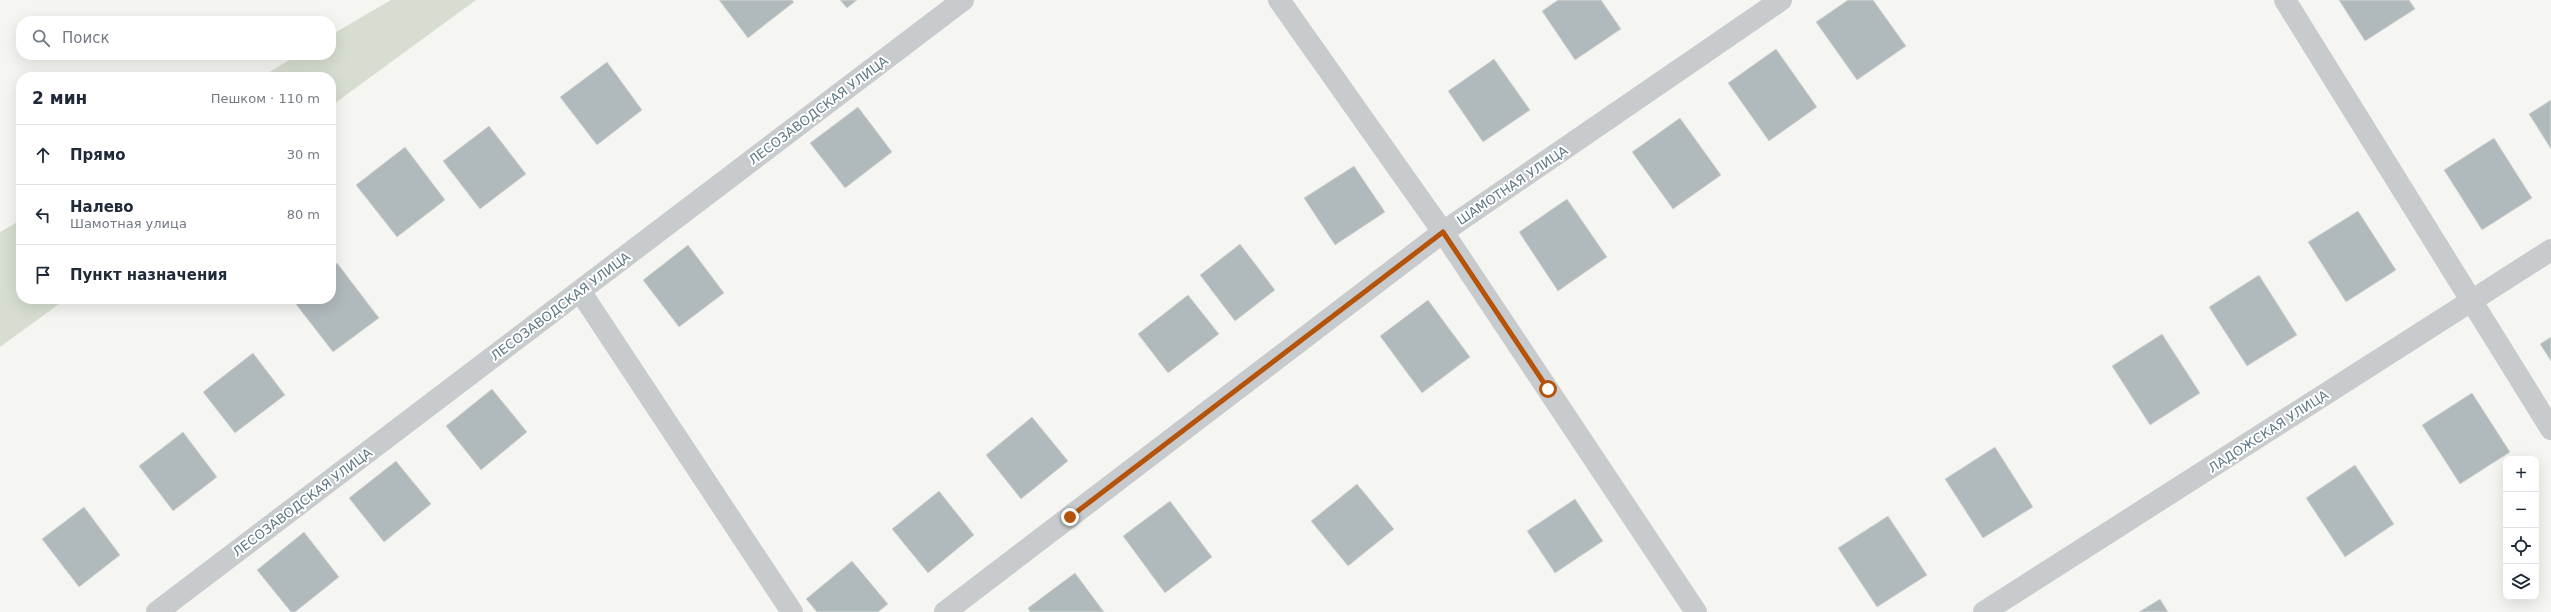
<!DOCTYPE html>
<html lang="ru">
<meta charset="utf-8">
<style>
body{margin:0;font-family:"DejaVu Sans",sans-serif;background:#f2f2f3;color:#1f2937}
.controls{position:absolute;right:12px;bottom:12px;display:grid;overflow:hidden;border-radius:8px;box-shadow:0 4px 16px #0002}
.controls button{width:36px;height:36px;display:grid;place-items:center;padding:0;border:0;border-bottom:1px solid #e0e1e3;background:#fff;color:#1f2937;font:20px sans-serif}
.stop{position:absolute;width:12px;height:12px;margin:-9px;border:3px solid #b45309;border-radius:50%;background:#fff}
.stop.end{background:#b45309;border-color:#fff;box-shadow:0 1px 4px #0008}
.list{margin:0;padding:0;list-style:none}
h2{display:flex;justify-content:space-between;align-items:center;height:52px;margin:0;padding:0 16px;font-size:17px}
h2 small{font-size:13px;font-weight:400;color:#747a83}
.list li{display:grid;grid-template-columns:26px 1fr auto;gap:12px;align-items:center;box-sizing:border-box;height:60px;padding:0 16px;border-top:1px solid #e0e1e3}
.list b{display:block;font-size:15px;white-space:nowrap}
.list p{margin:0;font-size:13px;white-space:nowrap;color:#747a83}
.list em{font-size:13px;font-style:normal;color:#747a83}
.icon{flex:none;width:22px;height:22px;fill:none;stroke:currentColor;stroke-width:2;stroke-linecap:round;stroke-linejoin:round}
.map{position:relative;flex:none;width:2551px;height:612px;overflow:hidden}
.search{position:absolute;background:#fff;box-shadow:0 4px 16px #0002;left:16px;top:16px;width:320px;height:44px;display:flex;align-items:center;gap:10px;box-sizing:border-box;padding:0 14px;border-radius:16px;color:#747a83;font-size:15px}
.panel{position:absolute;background:#fff;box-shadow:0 4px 16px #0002;left:16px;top:72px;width:320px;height:232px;border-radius:16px}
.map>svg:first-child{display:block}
.green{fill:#d7ded1}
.building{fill:#b0b9bc;stroke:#d6d6d4}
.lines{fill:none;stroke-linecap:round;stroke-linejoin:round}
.minor{stroke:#c7cbcd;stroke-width:22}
.route{stroke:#b45309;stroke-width:5}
.labels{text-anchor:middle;stroke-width:4;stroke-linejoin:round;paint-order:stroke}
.street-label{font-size:13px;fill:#617885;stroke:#fff}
</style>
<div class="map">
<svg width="2551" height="612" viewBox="0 0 2551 612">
<rect width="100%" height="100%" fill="#f5f5f1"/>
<path class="green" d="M391,0H476L331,106V77H261L298,55H331V35Z
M21,220V299H66L0,347V232Z"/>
<path class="building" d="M719,0H792L794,2L748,38Z
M840,0H857L847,8Z
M1558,0H1601L1621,29L1575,60L1542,11Z
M1848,0H1873L1906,46L1857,80L1816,22Z
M2339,0H2409L2415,9L2365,41Z
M1776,49L1817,107L1769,141L1728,83Z
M1494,59L1530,110L1483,142L1448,91Z
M607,62L642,110L597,145L560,97Z
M2551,100V149L2529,114Z
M858,107L892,152L845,188L810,143Z
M1680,118L1721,175L1673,209L1632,152Z
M489,126L526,174L480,209L443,161Z
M2494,138L2532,198L2482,230L2444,170Z
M405,147L445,200L397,237L356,185Z
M1354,166L1385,212L1335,245L1304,198Z
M1567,199L1607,257L1558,291L1519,232Z
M2358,211L2396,270L2346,302L2308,242Z
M1240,244L1275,290L1235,321L1200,275Z
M688,245L724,293L679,327L643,280Z
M337,263L379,318L333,352L292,299H331V268Z
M2259,275L2297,335L2247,366L2209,307Z
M1188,295L1219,334L1168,373L1138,334Z
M1428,300L1470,357L1422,393L1380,336Z
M2162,334L2200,393L2150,425L2112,366Z
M2551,337V361L2540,344Z
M253,353L285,395L235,433L203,392Z
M492,389L527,432L481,470L446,426Z
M2472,393L2510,452L2460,484L2422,425Z
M1032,417L1068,461L1021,499L986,455Z
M183,432L217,477L173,511L139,466Z
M1995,447L2033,507L1983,538L1945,479Z
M396,461L431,504L384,542L349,498Z
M2355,465L2394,524L2345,557L2306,498Z
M1357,484L1394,529L1348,566L1311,521Z
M939,491L974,535L928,573L892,529Z
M1575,499L1603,541L1555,573L1527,531Z
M1170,501L1212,557L1165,593L1123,536Z
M84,507L120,555L79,587L42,539Z
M1888,516L1927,575L1877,607L1838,548Z
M304,532L339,577L295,612H291L257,570Z
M852,561L888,604L878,612H817L806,599Z
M1075,573L1104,612H1030L1028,608Z
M2160,599L2168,612H2139Z"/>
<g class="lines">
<path class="minor" d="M1279,0L1443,232L1696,612
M2285,0L2551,429
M580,291L792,612
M157,612L963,0
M945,612L1443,232L1781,0
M1984,612L2551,250"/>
</g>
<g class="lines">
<path class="route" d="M1070,517L1443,232L1548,389"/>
</g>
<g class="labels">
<g class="street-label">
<text transform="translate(818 110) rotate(-37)" y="5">ЛЕСОЗАВОДСКАЯ УЛИЦА</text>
<text transform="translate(1512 185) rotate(-34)" y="5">ШАМОТНАЯ УЛИЦА</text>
<text transform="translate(560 306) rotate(-37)" y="5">ЛЕСОЗАВОДСКАЯ УЛИЦА</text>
<text transform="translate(2268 431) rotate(-33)" y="5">ЛАДОЖСКАЯ УЛИЦА</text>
<text transform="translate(302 502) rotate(-37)" y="5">ЛЕСОЗАВОДСКАЯ УЛИЦА</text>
</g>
</g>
</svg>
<div class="controls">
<button>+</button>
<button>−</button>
<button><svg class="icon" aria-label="locate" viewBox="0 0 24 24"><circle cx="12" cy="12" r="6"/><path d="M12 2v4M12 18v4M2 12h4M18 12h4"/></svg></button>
<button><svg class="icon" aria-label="layers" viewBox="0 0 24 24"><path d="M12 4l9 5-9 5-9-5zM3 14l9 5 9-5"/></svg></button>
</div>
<div class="stop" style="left:1548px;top:389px"></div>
<div class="stop end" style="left:1070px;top:517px"></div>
<div class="search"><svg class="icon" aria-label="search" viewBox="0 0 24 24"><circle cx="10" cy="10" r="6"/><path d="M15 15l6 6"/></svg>Поиск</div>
<section class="panel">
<h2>2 мин<small>Пешком · 110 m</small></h2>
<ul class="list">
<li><svg class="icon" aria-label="ahead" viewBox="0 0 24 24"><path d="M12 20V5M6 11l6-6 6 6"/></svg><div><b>Прямо</b></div><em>30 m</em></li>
<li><svg class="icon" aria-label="left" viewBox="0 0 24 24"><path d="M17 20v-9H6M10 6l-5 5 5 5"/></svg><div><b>Налево</b><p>Шамотная улица</p></div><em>80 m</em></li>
<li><svg class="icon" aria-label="arrive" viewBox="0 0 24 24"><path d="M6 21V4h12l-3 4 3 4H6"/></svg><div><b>Пункт назначения</b></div></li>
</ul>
</section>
</div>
